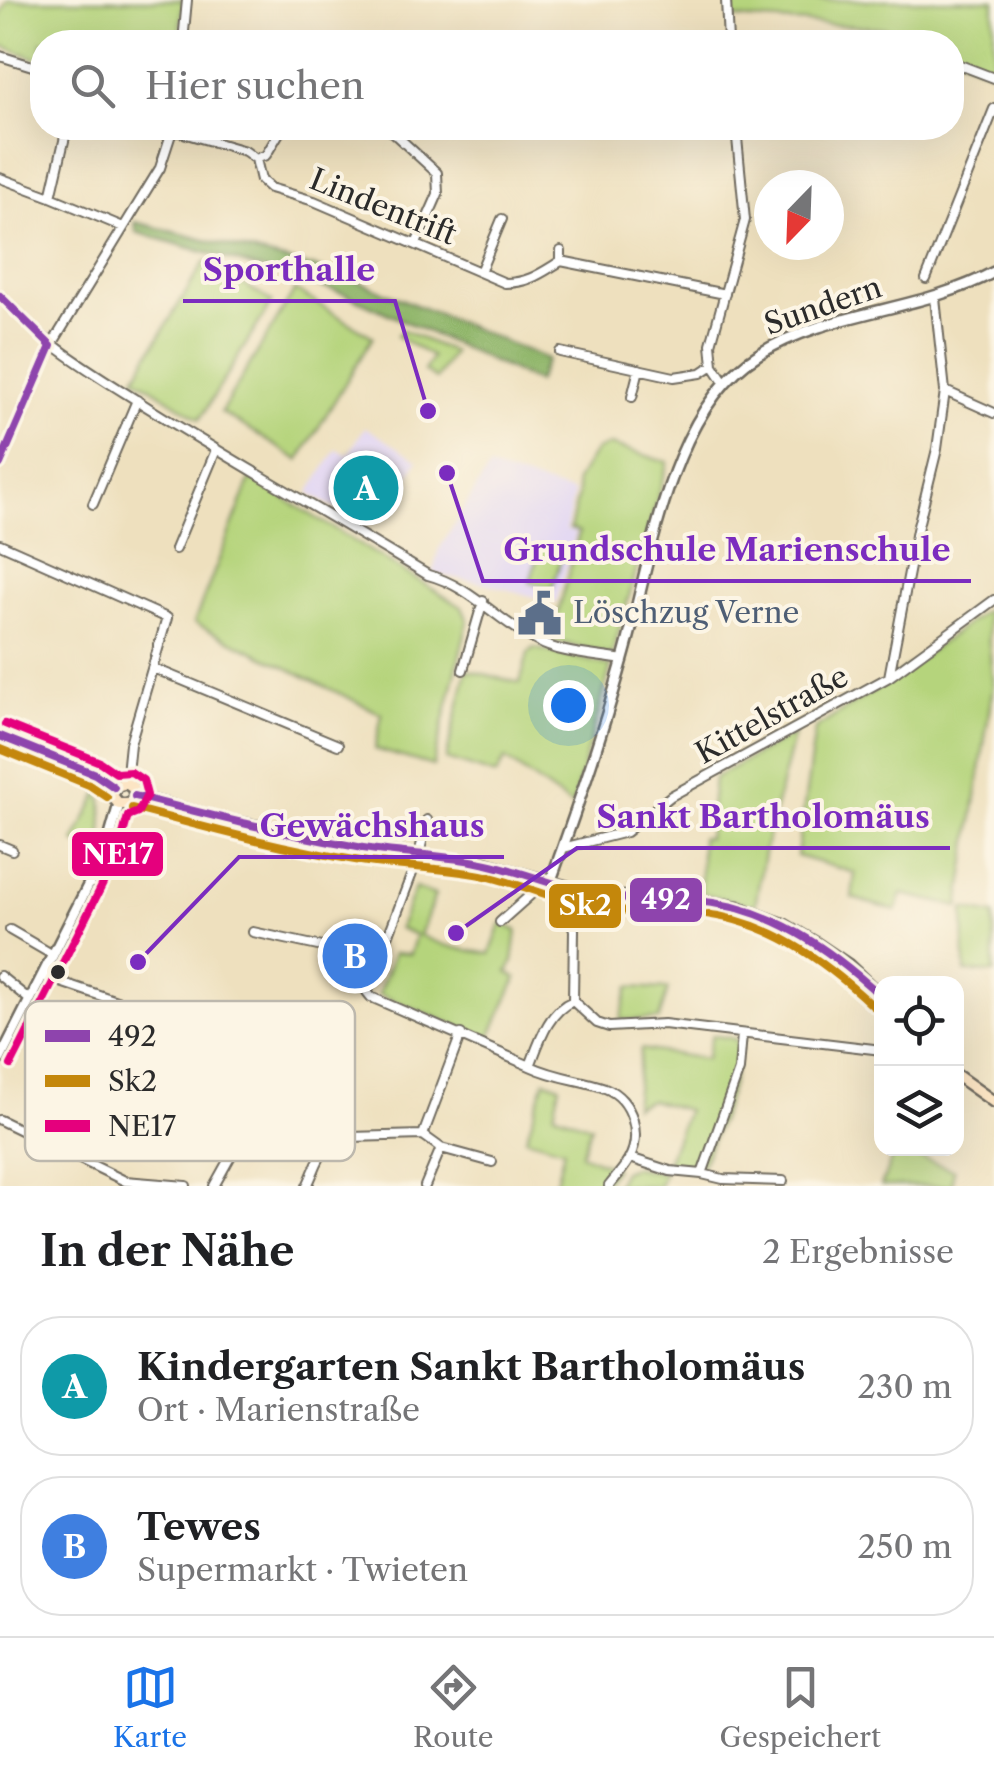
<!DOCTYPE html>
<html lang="de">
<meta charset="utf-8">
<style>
body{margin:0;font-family:"Libre Caslon Text",serif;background:#f6f6f6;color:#202124}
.controls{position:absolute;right:30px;bottom:30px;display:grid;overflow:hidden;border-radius:20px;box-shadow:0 10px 40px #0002}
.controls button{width:90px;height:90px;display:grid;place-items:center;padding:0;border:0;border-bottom:2px solid #e0e0e0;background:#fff;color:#202124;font:50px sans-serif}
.compass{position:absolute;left:754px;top:170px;width:90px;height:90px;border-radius:50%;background:#fff;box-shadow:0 10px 40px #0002;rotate:203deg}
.you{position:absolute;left:568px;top:705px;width:35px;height:35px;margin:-25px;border:8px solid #fff;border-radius:50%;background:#1a73e8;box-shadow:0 0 0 15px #1a73e833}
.badge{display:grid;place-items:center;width:65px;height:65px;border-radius:50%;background:#1a73e8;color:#fff;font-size:32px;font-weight:700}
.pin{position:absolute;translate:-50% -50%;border:5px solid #fff;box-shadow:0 2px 10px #0006}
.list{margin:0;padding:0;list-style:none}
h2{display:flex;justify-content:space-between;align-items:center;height:130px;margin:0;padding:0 40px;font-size:42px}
h2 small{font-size:32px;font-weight:400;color:#757577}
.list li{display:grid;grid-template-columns:65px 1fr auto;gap:30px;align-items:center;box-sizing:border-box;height:140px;margin:0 20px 20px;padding:0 20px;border:2px solid #e0e0e0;border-radius:40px}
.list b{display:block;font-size:38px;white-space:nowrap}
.list p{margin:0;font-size:32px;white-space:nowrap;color:#757577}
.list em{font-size:32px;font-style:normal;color:#757577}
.icon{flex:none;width:55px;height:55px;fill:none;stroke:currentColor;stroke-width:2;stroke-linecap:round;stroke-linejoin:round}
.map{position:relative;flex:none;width:994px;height:1186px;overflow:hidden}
.search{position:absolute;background:#fff;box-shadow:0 10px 40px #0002;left:30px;right:30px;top:30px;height:110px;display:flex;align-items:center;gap:25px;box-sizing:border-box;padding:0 35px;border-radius:40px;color:#757577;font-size:38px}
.sheet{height:450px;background:#fff}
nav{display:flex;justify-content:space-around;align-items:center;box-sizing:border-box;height:140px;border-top:2px solid #e0e0e0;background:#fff;font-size:28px;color:#757577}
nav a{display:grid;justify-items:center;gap:5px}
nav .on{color:#1a73e8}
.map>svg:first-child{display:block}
.built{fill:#e0d4f4}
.green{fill:#b5d47b;stroke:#708053;stroke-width:2.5}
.forest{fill:#90b66b;stroke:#5e704b;stroke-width:2.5}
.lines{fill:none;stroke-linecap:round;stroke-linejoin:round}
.minor-casing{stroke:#6f6a5e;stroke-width:12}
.tertiary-casing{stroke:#6f6a5e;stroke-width:14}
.secondary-casing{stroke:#6f6a5e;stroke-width:15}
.minor{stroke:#fff;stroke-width:8}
.tertiary{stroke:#fff;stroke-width:9}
.secondary{stroke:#fce5c4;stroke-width:10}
.bus-1-casing{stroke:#fcf5e5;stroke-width:15}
.bus-2-casing{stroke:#fcf5e5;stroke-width:15}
.bus-3-casing{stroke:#fcf5e5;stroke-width:15}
.bus-1{stroke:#8e44ad;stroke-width:8}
.bus-2{stroke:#c4870b;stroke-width:8}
.bus-3{stroke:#e5007d;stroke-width:8}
.bus-dot{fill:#2b2b2b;stroke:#fcf5e5;stroke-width:4}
.labels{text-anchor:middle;stroke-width:8;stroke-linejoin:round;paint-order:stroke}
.street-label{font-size:30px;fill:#2b2b2b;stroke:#fcf5e5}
.service-label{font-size:30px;fill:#4e5e75;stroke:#fcf5e5;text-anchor:start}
.key{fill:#fcf5e5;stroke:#bdb8ad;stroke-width:2.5}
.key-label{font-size:28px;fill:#2b2b2b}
.leader{fill:none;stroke:#7b2cbf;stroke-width:4}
.callout-dot{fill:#7b2cbf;stroke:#fcf5e5;stroke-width:4}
.callout-label{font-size:32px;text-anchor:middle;font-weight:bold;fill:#7b2cbf;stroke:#fcf5e5;stroke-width:8;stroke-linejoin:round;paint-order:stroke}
.line-badge{stroke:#fcf5e5;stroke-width:4}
.badge-label{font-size:28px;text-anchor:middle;font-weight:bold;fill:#fff}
</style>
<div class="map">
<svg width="994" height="1186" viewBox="0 0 994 1186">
<rect width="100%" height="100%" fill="#fcf5e5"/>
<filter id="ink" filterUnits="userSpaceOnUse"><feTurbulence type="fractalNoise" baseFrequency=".01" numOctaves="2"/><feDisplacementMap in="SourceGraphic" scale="20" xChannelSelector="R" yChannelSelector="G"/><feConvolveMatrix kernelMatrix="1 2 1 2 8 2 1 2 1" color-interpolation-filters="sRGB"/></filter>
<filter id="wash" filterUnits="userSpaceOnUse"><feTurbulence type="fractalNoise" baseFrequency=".0048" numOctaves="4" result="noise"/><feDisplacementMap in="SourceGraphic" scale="40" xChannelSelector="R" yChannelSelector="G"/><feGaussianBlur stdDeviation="2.25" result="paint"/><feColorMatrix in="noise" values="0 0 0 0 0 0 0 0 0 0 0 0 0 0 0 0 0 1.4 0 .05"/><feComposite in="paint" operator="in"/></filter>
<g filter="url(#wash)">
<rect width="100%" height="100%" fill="#eee0be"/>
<path class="built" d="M365,427L418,460L387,515L344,514L309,493L337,449L348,455Z
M489,468L574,493L566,530L576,533L556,603L485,583L433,574L438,551Z"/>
<path class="green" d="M8,0H183L179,42H42V61L0,45V15Z
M732,0H994V72L952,55V42H922L885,28L732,18Z
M205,261L272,302L200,419L135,377Z
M295,290L373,337L299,460L221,412Z
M402,330L453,352L436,379L424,371L432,357L397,336Z
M610,445L668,462L612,655L551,640L579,532L570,529L578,495L576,481L596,450Z
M251,478L462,607L468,621L433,766L375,749L382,714L194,623Z
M541,546L563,553L552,589L530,582Z
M986,610L993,686L959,907L902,894L896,911L852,898L855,873L797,856L815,729L893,678Z
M534,648L611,666L572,806L505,759L496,775L446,759L467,670L520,683L528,654Z
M794,734L765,848L755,906L701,893V838H708L714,778Z
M100,791C105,804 103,838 98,853L74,842Z
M415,888L435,895L420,935C443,947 465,950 490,954L501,924L517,930L513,962L508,972L517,978L489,1039L378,994L394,953L410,954L416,935L399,928Z
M964,909L994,915V973L965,972Z
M629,987L668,989L659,1019L620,1020Z
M712,1035L736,1039C745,1066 714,1133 704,1161L699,1168L666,1165L687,1110L650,1100L634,1106L641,1049L706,1059Z
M545,1080L560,1086L554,1113L591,1126L581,1154L615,1168L603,1186H555L564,1149L526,1138Z
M895,1149L954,1170L951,1186H881Z
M632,1167L664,1173L659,1186H615L623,1171Z"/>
<path class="forest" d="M135,222L343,275L547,359L537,382L345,294L136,232Z"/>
</g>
<g filter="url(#ink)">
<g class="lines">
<defs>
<path id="minor" d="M726,0L728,42
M892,39L901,42
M183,42L187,0
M0,56L42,69
M952,62L994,78
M67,128L51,197L123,227
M388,128L437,173L438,194L416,244
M173,130L245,151L256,159L261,180L270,188L314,201L505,283C529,283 541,273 561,261V251
M256,159L266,155L282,128
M0,178L51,197
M561,261L725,294
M480,272L502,219
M926,279L994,109
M0,296C45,346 96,374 152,410C243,467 336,519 428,575C471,586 498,622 537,641C560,654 596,655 623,660
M935,298L945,391L994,413
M560,352L674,377L701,373L713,365
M725,383L713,365L711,344L745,220L736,128
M632,397L639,369
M0,464L51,346L160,168L173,128
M93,504L137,400
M0,544L167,618L130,744L126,783
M175,549L216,450
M153,668L338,745
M463,670L483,601
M889,677L917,530L937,449L945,391
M427,820L419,855L367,992L371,997L530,1066C539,1043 548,1011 573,1001
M0,845L12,850
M563,848L626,832L671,796L889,677L994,600
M561,887L574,930L573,1001L597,1023L609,1027L664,1024L882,1050
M500,922L536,890L540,879
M10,930L53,955
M253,932L327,948L374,972
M0,976L30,1000
M43,976L134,1007L175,1034L228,1098L242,1107L327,1113L337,1117L350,1137L423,1135L461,1034
M530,1066C558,1079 580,1079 605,1088C633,1099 643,1136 628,1161C623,1170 615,1178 609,1186
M179,1110L207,1069
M0,1120L125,1181L186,1186
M423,1135L441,1148L492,1162
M630,1158L670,1171L702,1174L739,1070L742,1034
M702,1174L723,1179L783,1181
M214,1186L243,1134L242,1107
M307,1186C318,1164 321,1138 350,1137
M425,1186L441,1148"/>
<path id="tertiary" d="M550,883C577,809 602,734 623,659C651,563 668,410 759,354C830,310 920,312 994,272
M0,1059L106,850L119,804"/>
<path id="secondary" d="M0,736L95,774L114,787
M114,787L113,797L119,804H129L135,796
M114,787L126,783L133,788L135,796
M135,796L223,819L361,848L485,863L599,896L700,901L738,907L783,924L814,942L848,965L882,997
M956,1075L994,1102"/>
</defs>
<use href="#minor" class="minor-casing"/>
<use href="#tertiary" class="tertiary-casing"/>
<use href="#secondary" class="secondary-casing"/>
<use href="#minor" class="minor"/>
<use href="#tertiary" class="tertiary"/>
<use href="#secondary" class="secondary"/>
<defs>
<path id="bus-1" d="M0,296L51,346L0,464
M0,736L95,774L114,787
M135,796C209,815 283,834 358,847C400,855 445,854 487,864C524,872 559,888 597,895C628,902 664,898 696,901C769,906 829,948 882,997"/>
<path id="bus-2" d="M0,749L89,785L107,797
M132,808C207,828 284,849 361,861C401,867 442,868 481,875C521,883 558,902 598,908C630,913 664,911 696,913C767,919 823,959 873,1006"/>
<path id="bus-3" d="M5,724L100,762L116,773L131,772L143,780L147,795L138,812L128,816L117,856L11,1065"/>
</defs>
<use href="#bus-1" class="bus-1-casing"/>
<use href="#bus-2" class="bus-2-casing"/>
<use href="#bus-3" class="bus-3-casing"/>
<use href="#bus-1" class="bus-1"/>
<use href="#bus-2" class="bus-2"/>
<use href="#bus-3" class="bus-3"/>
</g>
</g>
<defs>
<symbol id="civic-bare" viewBox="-9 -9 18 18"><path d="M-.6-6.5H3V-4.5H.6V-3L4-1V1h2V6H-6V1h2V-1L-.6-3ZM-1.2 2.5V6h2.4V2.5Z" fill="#5c6f8a" stroke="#fcf5e5" stroke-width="2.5" paint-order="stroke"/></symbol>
</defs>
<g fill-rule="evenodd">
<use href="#civic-bare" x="508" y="582" width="63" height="63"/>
</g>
<circle class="bus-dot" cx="58" cy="972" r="9"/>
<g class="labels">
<g class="street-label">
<text transform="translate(383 207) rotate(22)" y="10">Lindentrift</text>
<text transform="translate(823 306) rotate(-19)" y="10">Sundern</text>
<text transform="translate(772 715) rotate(-29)" y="10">Kittelstraße</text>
</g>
<g class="service-label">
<text x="573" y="623">Löschzug Verne</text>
</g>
</g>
<rect x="25" y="1001" width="330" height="160" rx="15" class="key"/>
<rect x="45" y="1030" width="45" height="12" fill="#8e44ad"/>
<rect x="45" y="1075" width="45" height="12" fill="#c4870b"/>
<rect x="45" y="1120" width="45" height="12" fill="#e5007d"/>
<g class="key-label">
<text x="108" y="1046">492</text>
<text x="108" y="1091">Sk2</text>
<text x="108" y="1136">NE17</text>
</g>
<path class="leader" d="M428 411L395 301H183M447 473L483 581H971M456 933L577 848H950M138 962L239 857H504"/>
<g class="callout-dot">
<circle cx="428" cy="411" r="10"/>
<circle cx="447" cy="473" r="10"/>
<circle cx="456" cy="933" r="10"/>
<circle cx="138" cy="962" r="10"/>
</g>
<g class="callout-label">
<text x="289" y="281">Sporthalle</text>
<text x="727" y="561">Grundschule Marienschule</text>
<text x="763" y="828">Sankt Bartholomäus</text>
<text x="372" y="837">Gewächshaus</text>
</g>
<g class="line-badge">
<rect x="70" y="830" width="95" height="48" rx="10" fill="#e5007d"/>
<rect x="628" y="876" width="76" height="48" rx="10" fill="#8e44ad"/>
<rect x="547" y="882" width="76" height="48" rx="10" fill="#c4870b"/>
</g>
<g class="badge-label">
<text x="118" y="864">NE17</text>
<text x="666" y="909">492</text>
<text x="585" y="915">Sk2</text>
</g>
</svg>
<div class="controls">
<button><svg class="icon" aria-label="locate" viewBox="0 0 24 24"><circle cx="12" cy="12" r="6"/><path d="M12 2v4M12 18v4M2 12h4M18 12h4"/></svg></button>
<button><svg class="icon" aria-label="layers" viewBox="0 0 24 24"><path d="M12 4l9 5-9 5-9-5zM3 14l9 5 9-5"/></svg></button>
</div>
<svg class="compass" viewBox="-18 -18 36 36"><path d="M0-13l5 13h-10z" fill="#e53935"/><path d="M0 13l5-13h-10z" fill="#757577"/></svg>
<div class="you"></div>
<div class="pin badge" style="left:366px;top:488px;background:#0f9aa8">A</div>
<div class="pin badge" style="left:355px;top:956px;background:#3f7fe0">B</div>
<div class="search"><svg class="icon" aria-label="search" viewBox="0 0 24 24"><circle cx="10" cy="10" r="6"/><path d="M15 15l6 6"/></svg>Hier suchen</div>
</div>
<section class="sheet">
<h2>In der Nähe<small>2 Ergebnisse</small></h2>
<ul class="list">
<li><span class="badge" style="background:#0f9aa8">A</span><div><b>Kindergarten Sankt Bartholomäus</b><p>Ort · Marienstraße</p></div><em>230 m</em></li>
<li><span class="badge" style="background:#3f7fe0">B</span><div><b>Tewes</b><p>Supermarkt · Twieten</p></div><em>250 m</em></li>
</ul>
</section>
<nav>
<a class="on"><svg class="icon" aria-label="map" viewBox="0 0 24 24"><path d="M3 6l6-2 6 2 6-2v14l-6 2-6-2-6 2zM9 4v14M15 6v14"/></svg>Karte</a>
<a><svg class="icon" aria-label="directions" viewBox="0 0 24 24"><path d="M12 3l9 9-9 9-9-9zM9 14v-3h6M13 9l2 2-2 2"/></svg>Route</a>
<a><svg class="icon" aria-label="saved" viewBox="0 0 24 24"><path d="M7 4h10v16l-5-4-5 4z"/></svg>Gespeichert</a>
</nav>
